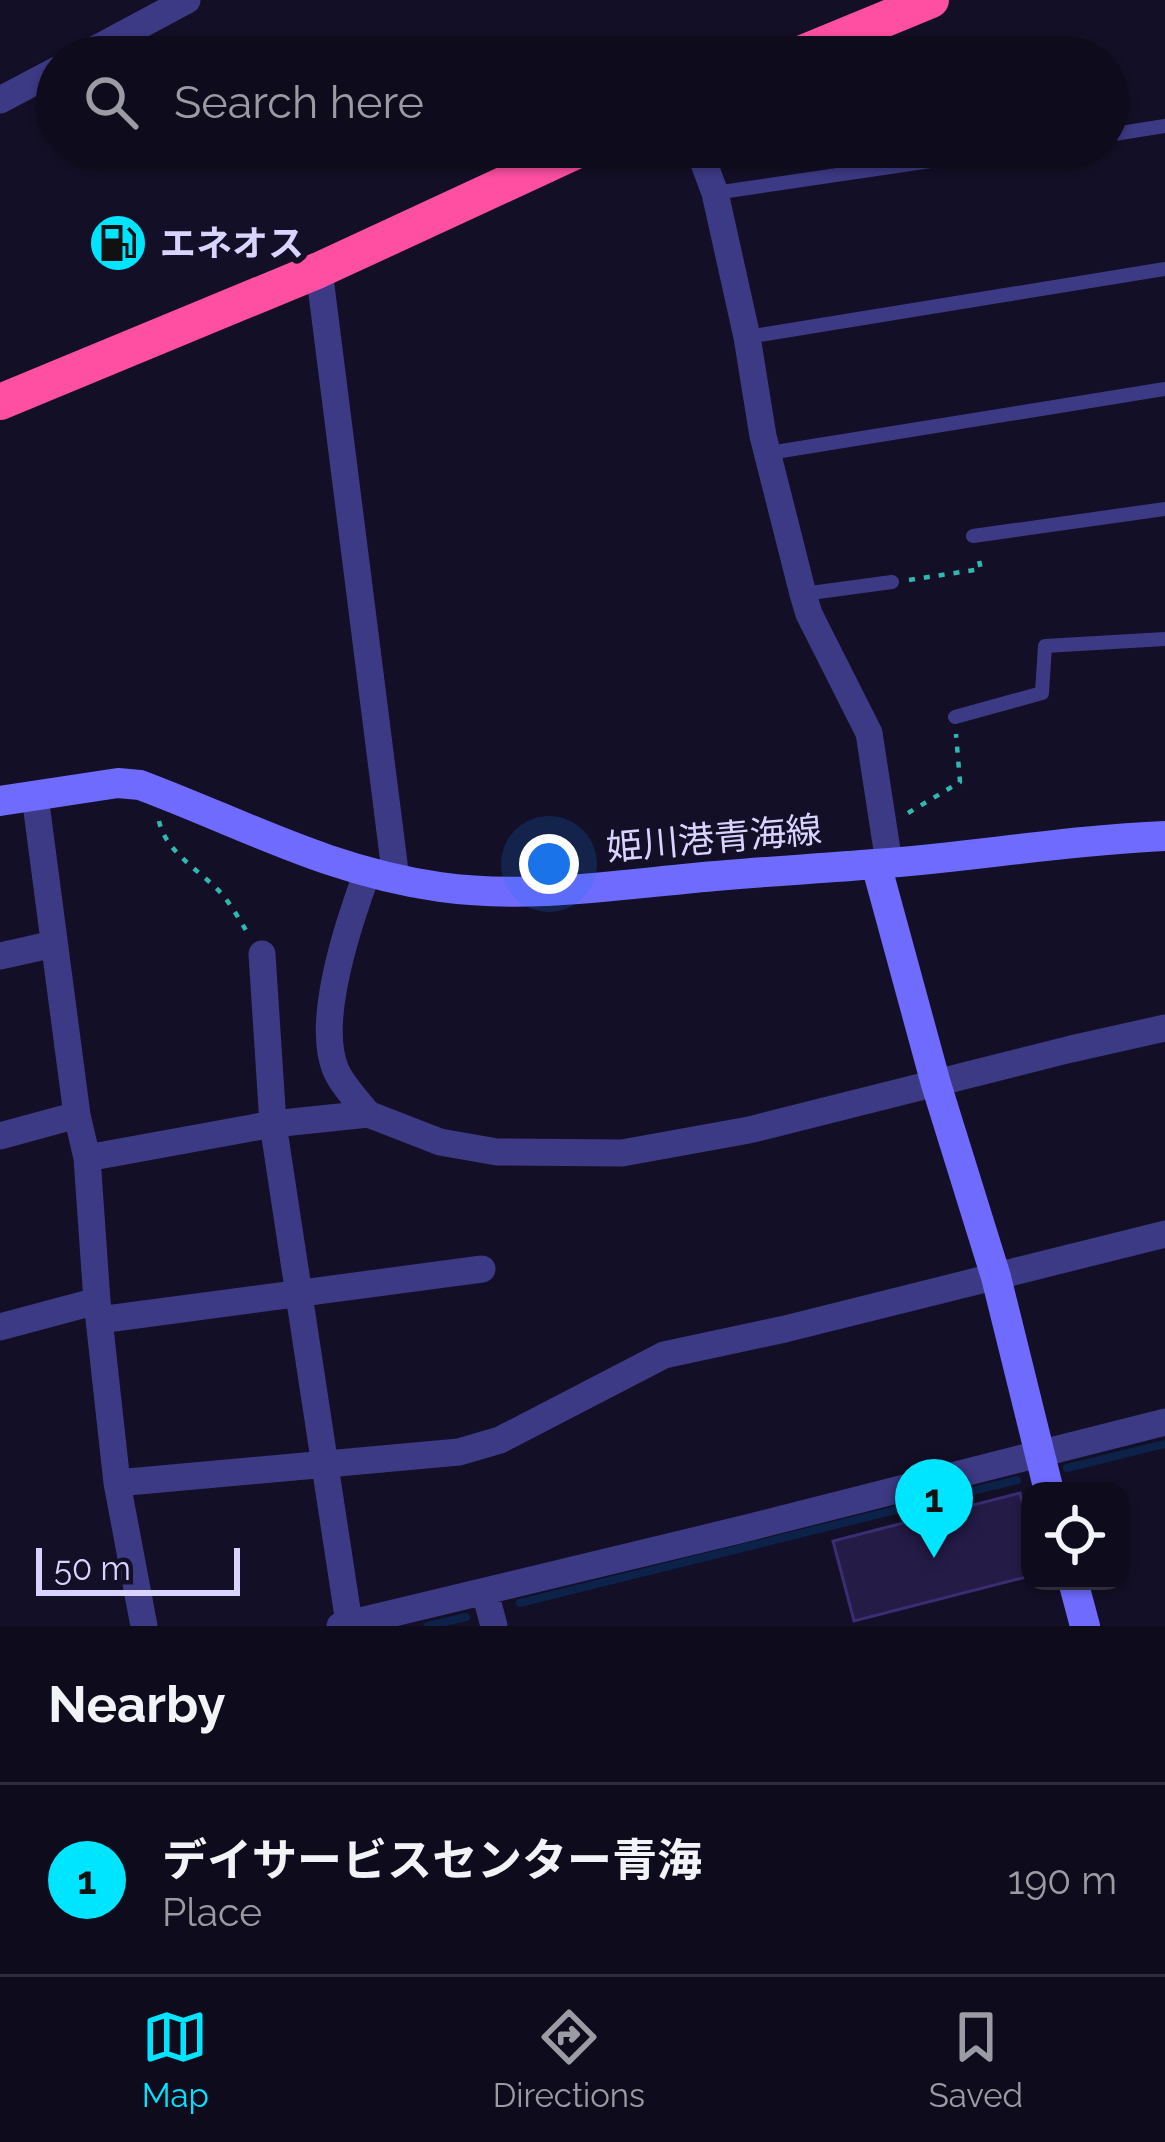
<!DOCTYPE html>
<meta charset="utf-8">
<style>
body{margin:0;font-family:Raleway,"Noto Sans JP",sans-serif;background:#171425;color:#f1f3f6}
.controls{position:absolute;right:36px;bottom:36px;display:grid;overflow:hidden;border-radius:24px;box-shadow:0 3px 9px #0004}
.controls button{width:108px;height:108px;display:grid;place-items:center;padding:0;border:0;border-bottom:3px solid #2e2b3b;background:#0e0b1c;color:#f1f3f6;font:60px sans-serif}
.scale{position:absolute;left:36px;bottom:30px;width:204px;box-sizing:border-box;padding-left:12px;border:6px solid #d9d4ff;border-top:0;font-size:33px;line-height:42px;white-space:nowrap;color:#d9d4ff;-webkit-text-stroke:9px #130f26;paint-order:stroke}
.you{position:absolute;left:549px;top:864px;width:42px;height:42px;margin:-30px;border:9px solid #fff;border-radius:50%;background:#1a73e8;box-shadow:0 0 0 18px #1a73e833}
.badge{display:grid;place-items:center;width:78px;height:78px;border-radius:50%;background:#00e5ff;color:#111;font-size:39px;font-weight:700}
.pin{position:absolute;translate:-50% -99px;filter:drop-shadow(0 3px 6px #0008)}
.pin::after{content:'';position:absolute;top:63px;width:42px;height:36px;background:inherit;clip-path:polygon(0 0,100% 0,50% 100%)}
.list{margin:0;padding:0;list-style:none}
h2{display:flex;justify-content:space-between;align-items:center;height:156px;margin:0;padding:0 48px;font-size:51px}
h2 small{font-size:39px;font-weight:400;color:#9b9ba3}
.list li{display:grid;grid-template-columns:78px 1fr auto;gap:36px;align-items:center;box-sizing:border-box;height:192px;padding:0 48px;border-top:3px solid #2e2b3b}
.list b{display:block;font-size:45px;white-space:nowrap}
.list p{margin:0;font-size:39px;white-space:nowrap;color:#9b9ba3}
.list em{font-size:39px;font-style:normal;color:#9b9ba3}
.icon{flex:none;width:66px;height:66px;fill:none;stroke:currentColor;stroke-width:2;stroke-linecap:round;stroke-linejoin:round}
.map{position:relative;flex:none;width:1165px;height:1626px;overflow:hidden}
.search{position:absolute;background:#0e0b1c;box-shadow:0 3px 9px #0004;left:36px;right:36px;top:36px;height:132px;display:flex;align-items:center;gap:30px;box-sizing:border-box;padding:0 42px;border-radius:66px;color:#9b9ba3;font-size:45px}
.sheet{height:348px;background:#0e0b1c}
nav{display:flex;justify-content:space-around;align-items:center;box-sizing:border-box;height:168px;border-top:3px solid #2e2b3b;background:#0e0b1c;font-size:33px;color:#9b9ba3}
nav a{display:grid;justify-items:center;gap:6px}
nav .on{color:#00e5ff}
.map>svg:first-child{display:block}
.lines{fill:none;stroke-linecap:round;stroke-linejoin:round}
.stream{stroke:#0c2248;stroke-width:8}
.building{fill:#241b47;stroke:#3b2d73;stroke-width:3}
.path{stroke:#2fb8b0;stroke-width:4.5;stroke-dasharray:6 9;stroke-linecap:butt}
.lane{stroke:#3d3a85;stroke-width:14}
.street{stroke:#3d3a85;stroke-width:27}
.secondary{stroke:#6f6bff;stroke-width:30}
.highway{stroke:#ff4fa3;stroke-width:36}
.labels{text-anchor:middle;stroke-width:12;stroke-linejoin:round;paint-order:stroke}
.poi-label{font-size:36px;font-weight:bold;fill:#d9d4ff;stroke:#130f26;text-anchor:start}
.street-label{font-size:36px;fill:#d9d4ff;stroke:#130f26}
</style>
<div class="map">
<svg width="1165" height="1626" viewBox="0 0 1165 1626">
<rect width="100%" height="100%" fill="#130f26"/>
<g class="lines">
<path class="stream" d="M1067,1468L1165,1444
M520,1603L1017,1480
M428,1626L466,1617"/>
</g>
<path class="building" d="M1020,1493L1030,1536V1576L854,1621L833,1541Z"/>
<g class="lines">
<path class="path" d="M909,580L981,569L978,557
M908,813L960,782L956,734
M159,821C165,851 199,870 220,892C231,904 239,919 247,932"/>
<path class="lane" d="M1108,135L1165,126
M715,193L1026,147
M747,337L1165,269
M769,453L1165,389
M973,536L1165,509
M803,594L892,582
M955,717L1042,693L1045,646L1165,639"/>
<path class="street" d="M81,57L187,0
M0,100L57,70
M698,147L715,193L747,337L763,436L803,594L809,614L869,733L889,863
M319,270L396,879
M35,796L77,1115L87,1158L97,1301L117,1483L144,1626
M367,873C349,922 316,1018 335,1068C341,1084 357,1100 368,1114
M262,954L273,1124L349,1623
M0,956L54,944
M0,1136L77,1115
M87,1158L273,1124L368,1114L440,1142L497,1152L622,1153L749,1130L1071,1049L1165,1028
M99,1320L482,1269
M0,1327L97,1301
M117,1483L459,1452L500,1440L664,1355L785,1329L1165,1234
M485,1592L494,1626
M340,1626L743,1529L1165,1422"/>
<path class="secondary" d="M0,801L118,783L140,785C244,824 328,871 440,887C525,899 610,886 694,878C755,872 815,869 875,864C972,857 1068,840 1165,836
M876,864L936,1084L996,1277L1049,1491
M1073,1581L1085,1626"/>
<path class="highway" d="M793,57L931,0
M0,402L319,270L585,147"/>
</g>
<defs>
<symbol id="fuel-disc" viewBox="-11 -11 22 22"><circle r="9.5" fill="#00e5ff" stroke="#130f26"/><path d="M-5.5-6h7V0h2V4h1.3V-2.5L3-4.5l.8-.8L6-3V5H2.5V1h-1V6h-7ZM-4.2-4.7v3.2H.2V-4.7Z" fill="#111"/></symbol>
</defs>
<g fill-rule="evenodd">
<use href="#fuel-disc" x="85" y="210" width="66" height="66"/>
</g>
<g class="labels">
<g class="poi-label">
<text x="160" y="256">エネオス</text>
</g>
<g class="street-label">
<text transform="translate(714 838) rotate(-5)" y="13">姫川港青海線</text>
</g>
</g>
</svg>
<div class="controls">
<button><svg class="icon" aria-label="locate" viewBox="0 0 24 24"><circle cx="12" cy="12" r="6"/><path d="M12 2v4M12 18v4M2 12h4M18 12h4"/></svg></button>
</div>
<div class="scale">50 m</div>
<div class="you"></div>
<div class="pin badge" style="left:934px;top:1558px">1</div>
<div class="search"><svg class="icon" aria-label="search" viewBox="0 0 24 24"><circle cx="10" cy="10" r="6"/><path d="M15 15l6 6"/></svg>Search here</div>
</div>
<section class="sheet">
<h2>Nearby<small></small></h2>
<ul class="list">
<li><span class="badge">1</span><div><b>デイサービスセンター青海</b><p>Place</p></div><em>190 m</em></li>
</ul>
</section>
<nav>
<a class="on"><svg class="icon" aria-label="map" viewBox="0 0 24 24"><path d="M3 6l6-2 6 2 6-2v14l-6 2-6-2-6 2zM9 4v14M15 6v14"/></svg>Map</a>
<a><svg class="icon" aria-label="directions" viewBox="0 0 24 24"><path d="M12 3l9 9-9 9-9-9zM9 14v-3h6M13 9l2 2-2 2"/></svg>Directions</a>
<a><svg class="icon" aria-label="saved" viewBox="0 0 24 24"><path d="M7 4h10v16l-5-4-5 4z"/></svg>Saved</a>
</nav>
